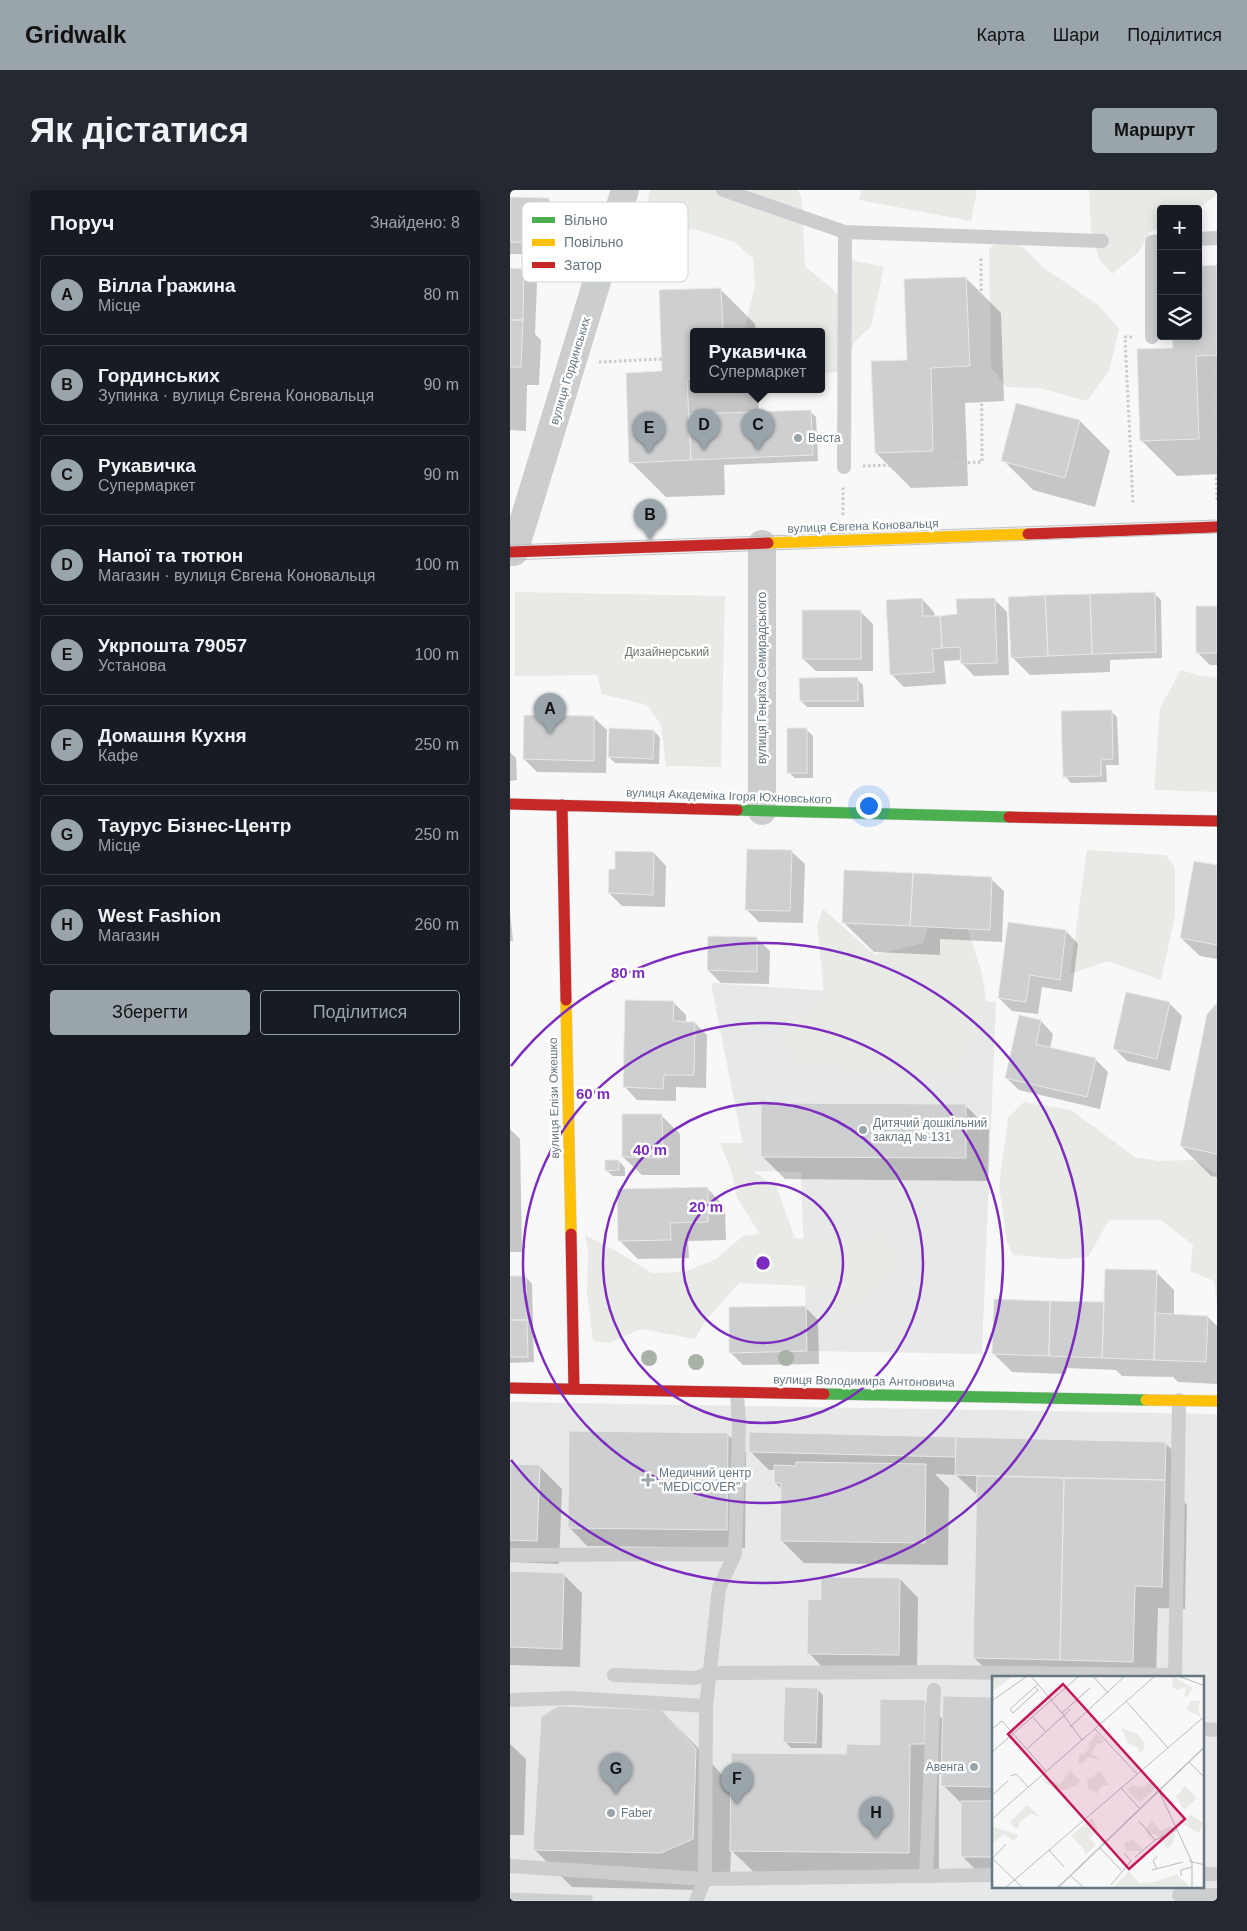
<!DOCTYPE html>
<html lang="uk">
<meta charset="utf-8">
<style>
body{margin:0;font-family:Helvetica,sans-serif;background:#242831;color:#f1f3f6}
.controls{position:absolute;right:15px;top:15px;display:grid;overflow:hidden;border-radius:5px;box-shadow:0 2px 12px #0003}
.controls button{width:45px;height:45px;display:grid;place-items:center;padding:0;border:0;border-bottom:1px solid #363941;background:#171b24;color:#f1f3f6;font:25px sans-serif}
.you{position:absolute;left:358px;top:615px;width:18px;height:18px;margin:-12px;border:4px solid #fff;border-radius:50%;background:#1a73e8;box-shadow:0 0 0 8px #1a73e833}
.badge{display:grid;place-items:center;width:32px;height:32px;border-radius:50%;background:#99a4ab;color:#111;font-size:16px;font-weight:700}
.pin{position:absolute;translate:-50% -41px;filter:drop-shadow(0 1px 2px #0008)}
.pin::after{content:'';position:absolute;top:26px;width:18px;height:15px;background:inherit;clip-path:polygon(0 0,100% 0,50% 100%)}
.popup{position:absolute;left:180px;top:138px;width:135px;height:65px;box-sizing:border-box;display:grid;place-content:center;border-radius:5px;background:#171b24;filter:drop-shadow(0 1px 4px #0005);font-size:16px;white-space:nowrap;color:#9ea1a6}
.popup b{font-size:19px;color:#f1f3f6}
.popup::after{content:'';position:absolute;left:50%;top:100%;margin-left:-10px;border:10px solid transparent;border-top-color:#171b24}
.list{margin:0;padding:0;list-style:none}
h2{display:flex;justify-content:space-between;align-items:center;height:65px;margin:0;padding:0 20px;font-size:21px}
h2 small{font-size:16px;font-weight:400;color:#9ea1a6}
.list li{display:grid;grid-template-columns:32px 1fr auto;gap:15px;align-items:center;box-sizing:border-box;height:80px;margin:0 10px 10px;padding:0 10px;border:1px solid #363941;border-radius:5px}
.list b{display:block;font-size:19px;white-space:nowrap}
.list p{margin:0;font-size:16px;white-space:nowrap;color:#9ea1a6}
.list em{font-size:16px;font-style:normal;color:#9ea1a6}
.actions{display:flex;gap:10px;padding:15px 20px}
.actions a{flex:1;padding:11px 0;border:1px solid #99a4ab;border-radius:5px;text-align:center;font-size:18px;color:#99a4ab}
.actions .main{background:#99a4ab;color:#111}
.icon{flex:none;width:28px;height:28px;fill:none;stroke:currentColor;stroke-width:2;stroke-linecap:round;stroke-linejoin:round}
.map{position:relative;flex:none;width:707px;height:1711px;overflow:hidden;border-radius:5px}
header{display:flex;align-items:center;gap:30px;box-sizing:border-box;height:70px;padding:0 25px;background:#99a4ab;color:#111}
header strong{font-size:24px}
nav{display:flex;gap:28px;margin-inline-start:auto;font-size:18px}
.intro{display:flex;align-items:center;justify-content:space-between;box-sizing:border-box;height:120px;padding:0 30px}
h1{margin:0;font-size:35px}
.button{padding:12px 22px;border-radius:5px;background:#99a4ab;color:#111;font-size:18px;font-weight:700}
main{display:flex;gap:30px;padding:0 30px}
aside{flex:1;background:#171b24;border-radius:5px;box-shadow:0 2px 12px #0003}
.map>svg:first-child{display:block}
.built{fill:#e7e9e8;fill-rule:evenodd}
.green{fill:#e8eae6}
.shadow{fill:#0003}
.building{fill:#cdcfd0;stroke:#e8e8e8}
.lines{fill:none;stroke-linecap:round;stroke-linejoin:round}
.fast-casing{stroke:#d4d5d6;stroke-width:12}
.slow-casing{stroke:#d4d5d6;stroke-width:12}
.jam-casing{stroke:#d4d5d6;stroke-width:12}
.path{stroke:#c9cacb;stroke-width:3;stroke-dasharray:2.5 2.5;stroke-linecap:butt}
.lane{stroke:#cbcdce;stroke-width:14}
.street{stroke:#cbcdce;stroke-width:28}
.fast{stroke:#4caf50;stroke-width:11}
.slow{stroke:#ffc107;stroke-width:11}
.jam{stroke:#c62828;stroke-width:11}
.tram{stroke:#c1c2c3;stroke-width:1}
.tree{fill:#a9b2a7}
.ring{fill:none;stroke:#7b2cbf;stroke-width:2.5}
.poi-dot{fill:#99a4ab;stroke:#fff;stroke-width:2}
.labels{text-anchor:middle;stroke-width:5;stroke-linejoin:round;paint-order:stroke}
.street-label{font-size:12px;fill:#667781;stroke:#fff}
.poi-label{font-size:12px;fill:#667781;stroke:#fff;text-anchor:start}
.park-label{font-size:12px;fill:#697965;stroke:#fff}
.inset-road{fill:none;stroke:#b5bcc1;stroke-width:1}
.view{fill:#c2185b;fill-opacity:0.15;stroke:#c2185b;stroke-width:2.5}
.inset-edge{fill:none;stroke:#667781;stroke-width:2.5}
.key{fill:#fff;stroke:#d1d6d9;stroke-width:1}
.key-label{font-size:14px;fill:#667781}
.centre{fill:#7b2cbf;stroke:#fff;stroke-width:2.5}
.ring-label{font-size:15px;text-anchor:middle;font-weight:bold;fill:#7b2cbf;stroke:#fff;stroke-width:5;stroke-linejoin:round;paint-order:stroke}
</style>
<header>
<strong>Gridwalk</strong>
<nav><a>Карта</a><a>Шари</a><a>Поділитися</a></nav>
</header>
<div class="intro"><h1>Як дістатися</h1><a class="button">Маршрут</a></div>
<main>
<aside>
<h2>Поруч<small>Знайдено: 8</small></h2>
<ul class="list">
<li><span class="badge">A</span><div><b>Вілла Ґражина</b><p>Місце</p></div><em>80 m</em></li>
<li><span class="badge">B</span><div><b>Гординських</b><p>Зупинка · вулиця Євгена Коновальця</p></div><em>90 m</em></li>
<li><span class="badge">C</span><div><b>Рукавичка</b><p>Супермаркет</p></div><em>90 m</em></li>
<li><span class="badge">D</span><div><b>Напої та тютюн</b><p>Магазин · вулиця Євгена Коновальця</p></div><em>100 m</em></li>
<li><span class="badge">E</span><div><b>Укрпошта 79057</b><p>Установа</p></div><em>100 m</em></li>
<li><span class="badge">F</span><div><b>Домашня Кухня</b><p>Кафе</p></div><em>250 m</em></li>
<li><span class="badge">G</span><div><b>Таурус Бізнес-Центр</b><p>Місце</p></div><em>250 m</em></li>
<li><span class="badge">H</span><div><b>West Fashion</b><p>Магазин</p></div><em>260 m</em></li>
</ul>
<div class="actions"><a class="main">Зберегти</a><a>Поділитися</a></div>
</aside>
<div class="map">
<svg width="707" height="1711" viewBox="0 0 707 1711">
<rect width="100%" height="100%" fill="#f8f8f8"/>
<path class="built" d="M201,793L486,812L472,1164L297,1161L291,982L238,981Z
M0,1212L707,1224V1711H0ZM483,1487H693V1697H483Z"/>
<path class="green" d="M140,0H288L292,9L295,76L329,105L341,70L374,77L361,137L344,152L334,182L312,183V141H234L245,96L243,68L224,52L184,39L146,44L138,8Z
M351,0H467L461,31L349,10Z
M579,0H707V4L688,19H651V38L639,42L629,62L602,84L589,69L581,39Z
M491,47L513,57L534,78L588,115L609,139L599,181L577,211L529,198L496,197L481,177L479,59Z
M5,402L215,406L211,577L156,576L151,535L137,515L92,504L87,485L5,486Z
M671,480L691,486L707,488V602L644,600L650,518Z
M577,660L656,665L665,678V725L651,790L597,771L560,784Z
M313,719L365,765L413,753L420,729L457,737L472,783L479,829L465,847L447,882L414,886L287,875L274,854L284,830L305,816L314,804L307,735Z
M514,912L561,920L625,967L649,971L684,970L707,984V1114L704,1091L680,1081L683,1055L651,1030H599L578,1067L554,1069L503,1065L497,1052L489,996L498,928Z
M210,953H232L245,983L266,996L285,1048L323,1053L376,1043L389,1077L359,1107L322,1126L317,1097L229,1093L196,1130L185,1149L131,1139L99,1153L83,1151L77,1103L78,1061L75,1045L106,1061L142,1083L174,1082L206,1069L233,1046L250,1044L227,1008L221,980Z"/>
<path class="shadow" d="M0,8L38,9L51,22L50,65L0,64Z
M707,76V284L667,286L632,251L664,159L688,146Z
M0,80H14L27,93L25,144L31,150L29,195H17L16,241L0,240Z
M456,88L491,123L494,211L455,213L458,296L401,298L366,263L398,171Z
M210,99L245,134L246,141H184V199H248L249,223L300,221L306,227L308,271L214,275L215,305L156,307L121,272L153,182Z
M570,231L600,261L585,317L523,300L493,270Z
M644,403L651,410L652,468L600,470V482L520,485L502,467Z
M412,409L424,422L425,427L448,426L484,409L497,422L499,485L464,486L452,473V470L434,471L436,494L394,497L381,484Z
M707,417V475H700L687,462Z
M350,421L363,434V481H306L293,469Z
M347,489L353,495L354,517H297L291,511Z
M601,521L607,527L609,575H596L597,592L561,593L555,586Z
M84,528L97,540L96,583L27,582L14,569Z
M297,540L303,546V588H285L278,582Z
M144,541L150,548L149,574L105,573L99,567Z
M0,562L6,568L7,590L0,591Z
M282,662L295,674L293,733L249,732L236,719Z
M144,663L156,676L155,717L112,716L99,703L106,681Z
M707,676V769L690,766L671,748Z
M481,689L494,701L492,752L430,749V765L364,762L333,732Z
M0,720V721L3,751H0Z
M556,741L568,754L562,802L532,797L528,824L502,821L489,808Z
M247,749L260,761L259,794L211,793L198,780Z
M163,812L176,825V833H185L197,845L196,898L166,897V911L127,910L115,897Z
M659,813L672,826L660,881L617,871L604,858Z
M707,815V987L701,986L671,956Z
M531,831L543,844L540,859L585,869L598,882L590,919L509,900L496,888Z
M455,915L479,939L478,991L275,989L252,966Z
M152,926L170,944V985H132L113,967Z
M0,939L10,949L12,1062H0Z
M109,971L115,978V986H103L96,980Z
M197,998L215,1017L216,1050L178,1051L179,1068L128,1069L109,1050Z
M646,1082L664,1100V1125L698,1127L707,1136V1194L668,1192L662,1186V1187L612,1186L606,1180L557,1178L556,1184L502,1182L483,1163L593,1113Z
M16,1087L22,1094L24,1172L0,1173V1088Z
M295,1117L308,1130L309,1174L233,1175L221,1163Z
M241,1243L655,1253L673,1271L672,1310L677,1315L675,1419L648,1418L646,1487H484L464,1468L468,1303H465L446,1285L425,1284L439,1298L438,1375L294,1373L271,1350L272,1299L265,1293L266,1280H259L241,1262Z
M217,1244L236,1262L235,1358L77,1356L59,1337Z
M0,1275L29,1276L52,1299L49,1374L0,1372Z
M0,1383L53,1384L72,1403L70,1477L0,1475Z
M390,1389L408,1408L407,1483L317,1482L299,1463L312,1411Z
M307,1499L313,1505L312,1558H281L275,1551Z
M434,1507L483,1508V1690H476L453,1667V1615L433,1595V1584H429V1692L252,1690L221,1660L220,1686L189,1700L62,1697L25,1660L152,1521L189,1559L222,1596L371,1556L414,1511L434,1530Z
M0,1554L16,1569L14,1645H0Z"/>
<path class="building" d="M0,7L39,8L38,53L0,52Z
M707,75V165L686,166L689,249L630,251L627,159L663,158L662,146H688V76Z
M0,78L14,79L13,130H0Z
M456,87L460,176L421,178L423,261L365,263L361,171L397,170L394,89Z
M211,98L213,141H184V189H177L181,270L119,273L116,183L152,181L149,100Z
M0,130H13L11,177H0Z
M506,213L570,230L555,288L491,271Z
M301,220L303,265L181,270L179,224Z
M645,402L646,462L582,464L580,404Z
M580,404L582,464L538,466L535,405Z
M535,405L538,466L501,468L498,407Z
M412,408L413,426H430L432,458L422,459L424,482L380,485L376,410Z
M485,408L487,473L451,474L450,457L432,458L430,426L447,424L446,409Z
M686,416H707V463H686Z
M292,420H351V469H292Z
M348,487V511H290L289,488Z
M602,520L603,569L591,570V586L553,587L551,521Z
M14,525L84,526V571L13,569Z
M99,538L144,540L143,569L98,567Z
M277,538H297V583H277Z
M237,659L282,660L280,721L235,720Z
M105,661L144,662L143,705L98,703L99,679H105Z
M684,671L707,675V755L670,748Z
M334,680L403,683L400,736L332,733Z
M403,683L482,687L480,740L400,736Z
M498,732L556,740L550,790L520,785L516,812L488,808Z
M198,746L247,747V782L197,780Z
M616,802L660,812L647,869L603,859Z
M115,810L164,811L163,831L185,832L184,885H154L153,899L113,897Z
M707,813V964L670,956L697,824Z
M509,825L531,830L526,854L586,868L577,907L495,888Z
M251,913L456,914V968L251,967Z
M112,924H152L153,968L112,967Z
M95,970H109V980L95,981Z
M198,997V1032L160,1033L161,1050L108,1051L107,999Z
M595,1079L647,1080L644,1170L592,1168Z
M0,1086H16L17,1130H0Z
M484,1109L540,1111L539,1166L482,1164Z
M540,1111L594,1112L592,1168L539,1166Z
M296,1116L297,1161L219,1163V1117Z
M645,1123L698,1126L696,1172L644,1170Z
M0,1130H17L18,1167H0Z
M59,1241L218,1243L217,1340L58,1338Z
M239,1242L446,1247L445,1267L239,1262Z
M446,1247L656,1252L655,1290L445,1285Z
M286,1272L416,1274L415,1353L270,1351L271,1293H264V1275L286,1276Z
M0,1274L30,1275L27,1351L0,1350Z
M467,1286L554,1288L550,1470L463,1468Z
M554,1288L655,1290L652,1397L625,1396L623,1472L550,1470Z
M0,1381L54,1383L52,1459L0,1457Z
M311,1387L390,1388L389,1465L297,1464L298,1409L311,1410Z
M275,1497L308,1498L306,1553L273,1552Z
M433,1506L483,1507V1597L431,1596Z
M370,1509L415,1510V1554H400L399,1663L220,1661L221,1563L336,1564L337,1554L370,1555Z
M48,1516L152,1520L186,1559L183,1649L151,1663L23,1660L31,1527Z
M451,1611H483V1667H451Z
M0,1702L83,1705V1711H0Z"/>
<g class="lines">
<defs>
<path id="fast" d="M227,620L499,627
M314,1204L636,1210"/>
<path id="slow" d="M258,353L518,344
M56,810L61,1044
M636,1210L707,1211"/>
<path id="jam" d="M518,344L707,337
M0,362L258,353
M0,614L227,620
M52,615L56,810
M499,627L707,631
M61,1044L64,1199
M0,1198L314,1204"/>
</defs>
<use href="#fast" class="fast-casing"/>
<use href="#slow" class="slow-casing"/>
<use href="#jam" class="jam-casing"/>
<path class="path" d="M622,147H615L623,314
M89,172L152,169
M353,276L472,272L471,66
M707,310L704,173H707
M333,325V296"/>
<path class="lane" d="M213,0L335,42L334,277
M335,42L592,51
M688,49L707,48
M642,147V52L651,51
M0,1365L225,1364
M104,1485L185,1488L199,1483L426,1482L664,1485
M665,1487L669,1210
M0,1510L62,1508L196,1516L209,1398L225,1364L229,1234L227,1204
M693,1539L707,1540
M0,1676L195,1689L483,1685
M693,1684H707
M416,1685L424,1500
M669,1705H707
M186,1711L195,1689L196,1516"/>
<path class="street" d="M4,362L115,0
M252,621V354"/>
<use href="#fast" class="fast"/>
<use href="#slow" class="slow"/>
<use href="#jam" class="jam"/>
<path class="tram" d="M0,355L707,330
M0,370L707,343"/>
</g>
<g class="tree">
<circle cx="139" cy="1168" r="8"/>
<circle cx="276" cy="1168" r="8"/>
<circle cx="186" cy="1172" r="8"/>
</g>
<g class="ring">
<circle cx="253" cy="1073" r="80"/>
<circle cx="253" cy="1073" r="160"/>
<circle cx="253" cy="1073" r="240"/>
<path d="M1 876A320 320 0 1 1 1 1270"/>
</g>
<g class="poi-dot">
<circle cx="288" cy="248" r="5"/>
<circle cx="353" cy="940" r="5"/>
<path d="M135.5 1282.5h5v5h5v5h-5v5h-5v-5h-5v-5h5z"/>
<circle cx="464" cy="1577" r="5"/>
<circle cx="101" cy="1623" r="5"/>
</g>
<g class="labels">
<g class="street-label">
<text transform="translate(60 181) rotate(-73)" y="4">вулиця Гординських</text>
<text transform="translate(353 336) rotate(-2)" y="4">вулиця Євгена Коновальця</text>
<text transform="translate(252 488) rotate(-90)" y="4">вулиця Генріха Семирадського</text>
<text transform="translate(219 606) rotate(2)" y="4">вулиця Академіка Ігоря Юхновського</text>
<text transform="translate(44 908) rotate(-91)" y="4">вулиця Елізи Ожешко</text>
<text transform="translate(354 1191) rotate(1)" y="4">вулиця Володимира Антоновича</text>
</g>
<g class="poi-label">
<text x="298" y="252">Веста</text>
<text x="363" y="937">Дитячий дошкільний<tspan x="363" dy="14">заклад № 131</tspan></text>
<text x="149" y="1287">Медичний центр<tspan x="149" dy="14">"MEDICOVER"</tspan></text>
<text x="454" y="1581" text-anchor="end">Авенга</text>
<text x="111" y="1627">Faber</text>
</g>
<g class="park-label">
<text x="157" y="466">Дизайнерський</text>
</g>
</g>
<g transform="translate(482 1486)">
<rect width="212" height="212" fill="#f8f8f8"/>
<path d="M0,0H19L20,1L0,16ZM181,0L201,12L195,21L192,20L194,11L186,14L180,10ZM199,25H208L206,33L209,41L194,33ZM129,52L146,58L153,68L151,75L147,77L146,72L136,67ZM105,58L113,66L105,68L99,78L109,83L96,81L89,88L86,86L88,77L90,79L97,73V66ZM78,95L88,105L83,110L67,116L52,106L51,102L68,108ZM108,95L117,109H110L105,118L96,112L95,105ZM158,105L164,112L147,126L135,113L140,109L152,111ZM193,110L205,122L192,134L184,121ZM35,129L49,141L39,138L27,146V152H23L18,146ZM199,139L211,147L207,157L189,147ZM100,142L106,153L98,162L104,169L93,179L92,173L79,160ZM160,145L169,155L178,150L182,152L183,161L178,171L175,172L164,158H160L158,164L154,153ZM0,150L26,159L25,163L21,165L12,158L0,168ZM140,163L151,173L148,175H135L132,168ZM137,195L147,207L163,206L184,198L199,212H121Z" fill="#e8eae6"/>
<path class="inset-road" d="M39,0L70,37M101,0L116,17M186,0L213,10M43,11L46,14L21,37L18,33L46,8M0,25L35,0M134,25L176,72M40,40L53,55M78,51L133,0M0,53L10,45L54,95M103,53L145,98M90,64L70,37L98,12M35,73L79,33M0,76L87,0M197,86L213,102M19,100L24,98L36,111M129,112L148,133M167,115L200,186V212M0,119L16,105M0,143L163,0M147,145L163,164L185,154M108,172L129,194M57,174L72,191M165,180L161,185L165,193M143,181L163,164M0,182L31,212M0,183L14,168M197,185L213,189M160,194L191,186M79,200L92,212M189,200V194L200,191M119,209L139,185L132,177M13,212L213,40M65,212L213,70M66,212L213,71"/>
<path class="view" d="M71,8L193,143L137,193L16,58Z"/>
<rect width="212" height="212" class="inset-edge"/>
</g>
<rect x="12" y="12" width="166" height="80" rx="8" class="key"/>
<rect x="22" y="27" width="23" height="6" fill="#4caf50"/>
<rect x="22" y="49" width="23" height="7" fill="#ffc107"/>
<rect x="22" y="72" width="23" height="6" fill="#c62828"/>
<g class="key-label">
<text x="54" y="35">Вільно</text>
<text x="54" y="57">Повільно</text>
<text x="54" y="80">Затор</text>
</g>
<circle cx="253" cy="1073" r="8" class="centre"/>
<g class="ring-label">
<text x="118" y="788">80 m</text>
<text x="83" y="909">60 m</text>
<text x="140" y="965">40 m</text>
<text x="196" y="1022">20 m</text>
</g>
</svg>
<div class="controls">
<button>+</button>
<button>−</button>
<button><svg class="icon" aria-label="layers" viewBox="0 0 24 24"><path d="M12 4l9 5-9 5-9-5zM3 14l9 5 9-5"/></svg></button>
</div>
<div class="you"></div>
<div class="pin badge" style="left:40px;top:544px">A</div>
<div class="pin badge" style="left:140px;top:350px">B</div>
<div class="pin badge" style="left:248px;top:260px">C</div>
<div class="popup"><b>Рукавичка</b>Супермаркет</div>
<div class="pin badge" style="left:194px;top:260px">D</div>
<div class="pin badge" style="left:139px;top:263px">E</div>
<div class="pin badge" style="left:227px;top:1614px">F</div>
<div class="pin badge" style="left:106px;top:1604px">G</div>
<div class="pin badge" style="left:366px;top:1648px">H</div>
</div>
</main>
